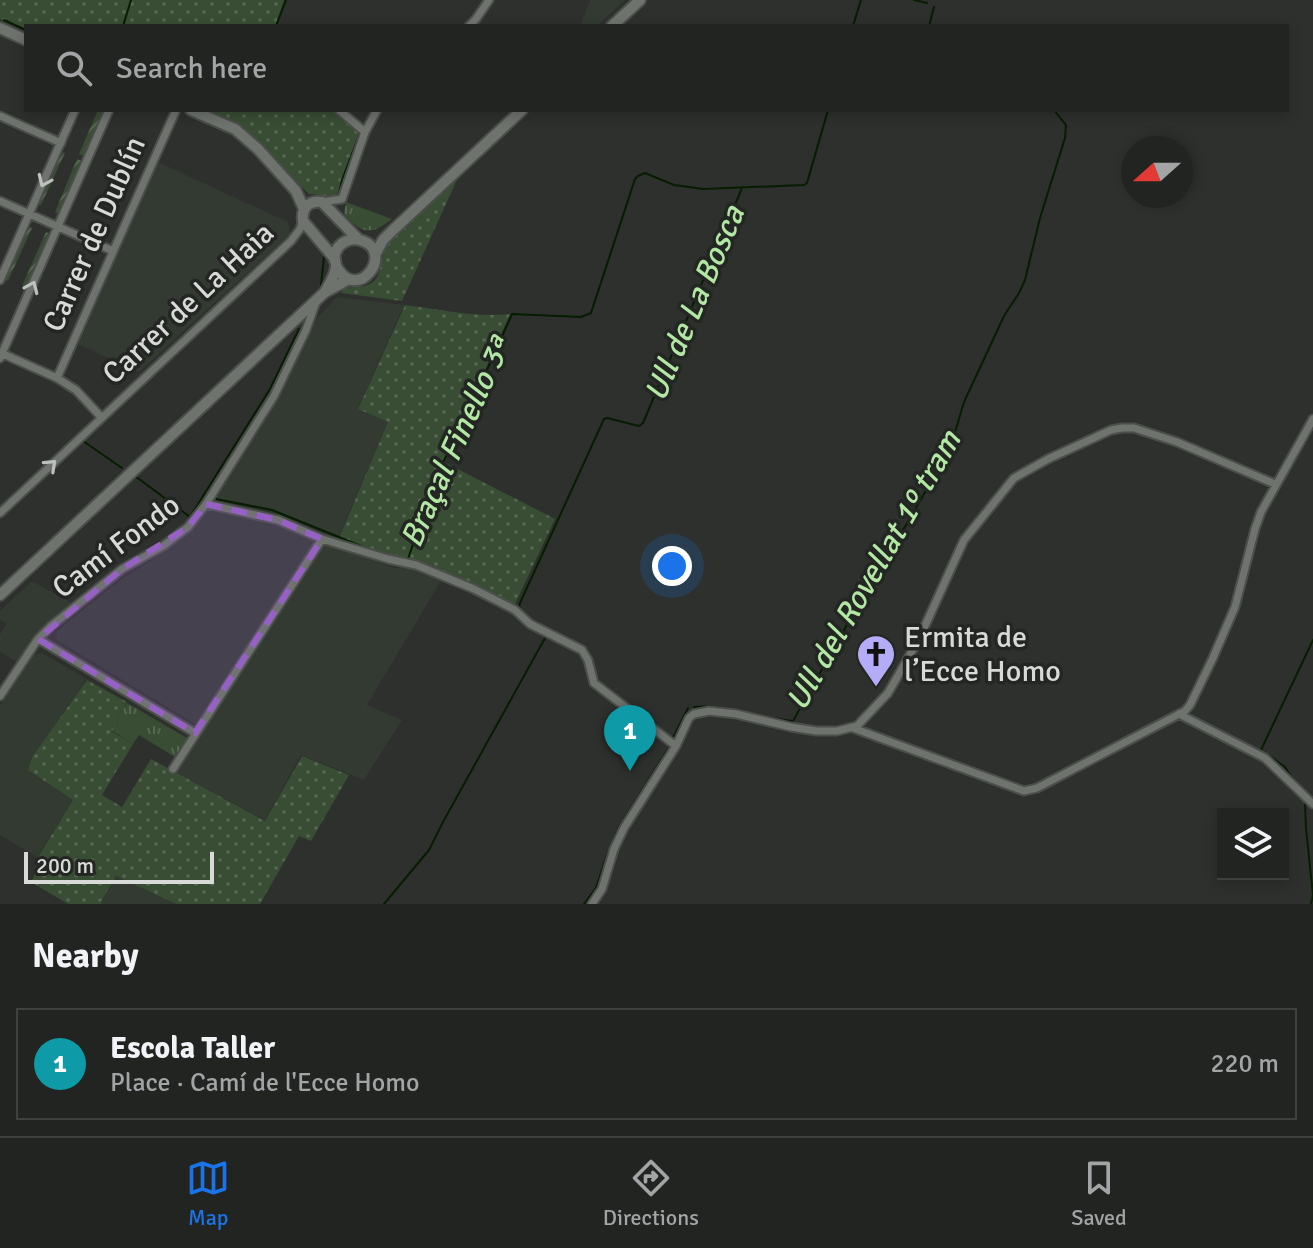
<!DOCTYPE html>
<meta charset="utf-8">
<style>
body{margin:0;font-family:Signika,sans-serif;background:#2e302e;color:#f1f3f6}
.controls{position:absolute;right:24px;bottom:24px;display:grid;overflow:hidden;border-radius:0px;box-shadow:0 4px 12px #0003}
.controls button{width:72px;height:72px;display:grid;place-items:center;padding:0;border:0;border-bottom:2px solid #3f413f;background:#222421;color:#f1f3f6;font:40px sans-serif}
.compass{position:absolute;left:1121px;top:136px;width:72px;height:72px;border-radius:50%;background:#222421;box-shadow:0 4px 12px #0003;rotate:249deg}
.scale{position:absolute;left:24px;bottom:20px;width:190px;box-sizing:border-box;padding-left:8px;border:4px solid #d7dad7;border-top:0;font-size:22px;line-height:28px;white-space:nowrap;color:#d7dad7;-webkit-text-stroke:6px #232622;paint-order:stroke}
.you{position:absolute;left:672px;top:566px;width:28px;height:28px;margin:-20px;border:6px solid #fff;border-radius:50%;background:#1a73e8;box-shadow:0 0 0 12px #1a73e833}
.badge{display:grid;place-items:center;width:52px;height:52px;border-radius:50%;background:#1a73e8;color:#fff;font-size:26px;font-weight:700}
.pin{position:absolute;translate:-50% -66px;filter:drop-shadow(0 2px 4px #0008)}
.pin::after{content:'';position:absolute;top:42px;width:28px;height:24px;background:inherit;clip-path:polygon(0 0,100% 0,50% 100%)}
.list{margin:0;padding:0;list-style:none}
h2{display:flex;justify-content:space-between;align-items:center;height:104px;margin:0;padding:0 32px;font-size:34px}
h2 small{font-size:26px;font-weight:400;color:#a2a4a5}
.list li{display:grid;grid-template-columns:52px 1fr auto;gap:24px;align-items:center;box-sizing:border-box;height:112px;margin:0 16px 16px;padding:0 16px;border:2px solid #3f413f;border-radius:0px}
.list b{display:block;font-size:30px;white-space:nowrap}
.list p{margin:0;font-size:26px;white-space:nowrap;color:#a2a4a5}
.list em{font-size:26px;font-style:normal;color:#a2a4a5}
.icon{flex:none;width:44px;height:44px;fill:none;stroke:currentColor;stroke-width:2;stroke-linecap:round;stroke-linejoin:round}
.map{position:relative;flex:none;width:1313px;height:904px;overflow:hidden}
.search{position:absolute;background:#222421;box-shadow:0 4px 12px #0003;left:24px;right:24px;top:24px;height:88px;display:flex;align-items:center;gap:20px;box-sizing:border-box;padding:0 28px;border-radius:0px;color:#a2a4a5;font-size:30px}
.sheet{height:232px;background:#222421}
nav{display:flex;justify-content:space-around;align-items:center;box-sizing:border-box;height:112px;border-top:2px solid #3f413f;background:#222421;font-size:22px;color:#a2a4a5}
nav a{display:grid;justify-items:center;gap:4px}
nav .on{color:#1a73e8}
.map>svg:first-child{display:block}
.built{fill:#323a31}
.grass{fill:url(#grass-dots)}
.park{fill:url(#park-tufts)}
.garden{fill:url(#garden-furrows)}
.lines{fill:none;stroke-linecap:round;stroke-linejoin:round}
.stream{stroke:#061d01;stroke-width:2}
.street-casing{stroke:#4b4e4b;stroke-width:11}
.secondary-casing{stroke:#4b4e4b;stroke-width:14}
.street{stroke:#6f736e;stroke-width:7}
.secondary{stroke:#6f736e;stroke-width:10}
.oneway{stroke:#bdc0bd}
.marked{fill:#9760c6;fill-opacity:0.2;stroke:#9760c6;stroke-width:6;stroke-dasharray:16 10;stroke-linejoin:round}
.labels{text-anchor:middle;stroke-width:7;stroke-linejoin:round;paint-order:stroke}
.street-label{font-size:30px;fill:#d7dad7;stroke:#232622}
.poi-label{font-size:30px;fill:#d7dad7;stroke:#232622;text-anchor:start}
.water-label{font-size:32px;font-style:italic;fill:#b2e7a4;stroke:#232622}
</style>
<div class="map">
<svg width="1313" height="904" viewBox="0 0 1313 904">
<defs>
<pattern id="grass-dots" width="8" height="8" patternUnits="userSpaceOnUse" patternTransform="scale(2)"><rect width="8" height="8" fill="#394d34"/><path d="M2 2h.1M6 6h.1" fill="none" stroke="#556651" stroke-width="1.8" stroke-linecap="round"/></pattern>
<pattern id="park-tufts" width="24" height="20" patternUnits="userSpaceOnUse" patternTransform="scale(2)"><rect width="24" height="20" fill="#394d34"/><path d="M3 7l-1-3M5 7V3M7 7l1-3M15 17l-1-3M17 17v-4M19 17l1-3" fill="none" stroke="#556651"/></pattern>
<pattern id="garden-furrows" width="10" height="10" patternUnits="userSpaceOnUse" patternTransform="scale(2)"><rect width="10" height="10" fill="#394d34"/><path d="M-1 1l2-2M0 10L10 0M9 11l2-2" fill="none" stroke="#556651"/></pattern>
</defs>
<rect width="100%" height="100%" fill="#2d302c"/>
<path class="built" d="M590,0H625L597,26H580Z
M158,162L288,222L290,234L139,372L78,344Z
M337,297L404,305L358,408L388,422L339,536L269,508L218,499L216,495L281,394L317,318Z
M208,510L271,523L394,568L415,567L442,579L367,705L402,720L364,780L301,755L265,820L169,769L197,725L57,640L56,632L118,582L156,557L186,533Z
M32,581L75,605L39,631L17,662L0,652V634L6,624L0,620V611Z
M42,653L87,679L32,757L28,770L73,800L37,857L0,835V705L34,654Z
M116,876L175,904H103L101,903Z"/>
<path class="grass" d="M0,0H284L275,26H26V31L0,19Z
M203,110H337L361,131L344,180L341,195C331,200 319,194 309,194L243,129Z
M460,173L402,301L341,293L345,287C391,290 374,264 389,240Z
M405,305C439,309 476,318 510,314L444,462L555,519L514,606L432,568L407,559L391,557L366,549L339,538L388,422L358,409Z
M87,680L127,702L111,731L133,744L102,795L122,807L151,759L265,821L302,756L349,775L311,841L299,836L260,904H176L116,876L101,902L102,904H68L31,882L42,860L38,857L73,800L28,770L32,757Z"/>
<path class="park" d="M346,202L392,219C370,236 362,234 344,214Z
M127,703L187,738L175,757L139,735L133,744L111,730Z"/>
<path class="garden" d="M98,110L103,112L84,156L79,154Z
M60,151L65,153L41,205L38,204Z
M77,159L82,161L59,214L55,212Z
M28,227L32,228L8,281L4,279Z
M46,232L50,234L26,288L22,286Z"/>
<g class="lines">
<path class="stream" d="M914,0L927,3
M4,20L26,30
M123,26L131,0
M276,26L286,0
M853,26L861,0
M929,26L934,7
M337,195L339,194L342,180L360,133
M321,285L324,257
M83,441L122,468
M135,476L190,517L270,389L299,329
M216,499L272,510L366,548L389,556
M395,557L408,559L429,496L442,464L462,426L512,314L581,317L591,313L635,179L638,176L645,173L674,185L703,189L804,185L807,183L828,110
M522,612L519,607L520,603L604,419L607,418L639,426L643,423L742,188
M694,707C729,704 760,719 793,721L888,552L902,532L950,449L964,402L1004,316L1019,293L1025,280L1040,218L1065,138L1066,125L1054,110
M673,738L688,708
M1293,780L1285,767L1261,750L1313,640
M1305,804L1306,829L1313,895L1311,904
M384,904L429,850L443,822L545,638
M584,904L596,888L607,855L619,827L670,746"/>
<defs>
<path id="street" d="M469,26L476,19L489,0
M339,110L365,132
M0,116L61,143
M0,201L113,251
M322,202L342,199L365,132L377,110
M0,280L75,110
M1,353L57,378L76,390L102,418
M0,358L109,110
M57,378L176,110
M206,504L278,520L322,539L388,559L416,565L474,589L515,610L530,624L582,650L588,660L594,683L676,746
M0,513L291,241L300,229L303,221
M38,639L195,733
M0,696L38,639L51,626L122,569L163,546L188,527L206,504L274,396L306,330L315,305
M1179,714L1265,758L1313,804
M853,728L1024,791L1037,788L1185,711L1190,705L1212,660L1235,607L1255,529L1261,512L1313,419
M173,769L322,539
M592,904L602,889L614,849L624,828L676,746L689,718L694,714L709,711L736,714L791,727L816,731H837L857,726L888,693L919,639L964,540L1014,478L1048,459L1111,430L1122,428H1134L1177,442L1275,484"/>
<path id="secondary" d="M612,26L640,0
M0,28L26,40
M191,110L235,129L258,149L296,191L304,209
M375,255L383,240L392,231L522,110
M335,259L303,221C301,208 309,200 322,202L358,239
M326,290C330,283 335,275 336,267C336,256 333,265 335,254C338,243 350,237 360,240C397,250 358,306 336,266
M0,595L325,292L349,279"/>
</defs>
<use href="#street" class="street-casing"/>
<use href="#secondary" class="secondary-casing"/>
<use href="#street" class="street"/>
<use href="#secondary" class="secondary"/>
</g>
<defs><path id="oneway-chevron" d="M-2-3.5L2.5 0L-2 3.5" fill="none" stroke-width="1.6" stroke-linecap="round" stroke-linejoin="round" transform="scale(2)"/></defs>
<g class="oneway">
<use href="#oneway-chevron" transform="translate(44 181) rotate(114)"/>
<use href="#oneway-chevron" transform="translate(32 287) rotate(-66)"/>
<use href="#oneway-chevron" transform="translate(51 465) rotate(-43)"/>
</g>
<path class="marked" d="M206,504L278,520L322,539L195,733L38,639L122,569L188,527Z"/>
<defs>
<symbol id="church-pin" viewBox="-11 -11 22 30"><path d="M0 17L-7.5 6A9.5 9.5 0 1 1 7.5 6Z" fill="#b5acf8" stroke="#232622"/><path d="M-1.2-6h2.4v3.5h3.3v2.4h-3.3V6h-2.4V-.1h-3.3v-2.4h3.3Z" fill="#111"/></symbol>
</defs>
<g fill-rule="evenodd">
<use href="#church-pin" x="854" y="632" width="44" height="60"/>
</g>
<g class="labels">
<g class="street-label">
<text transform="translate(94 234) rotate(-66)" y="10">Carrer de Dublín</text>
<text transform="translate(188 303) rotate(-43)" y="10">Carrer de La Haia</text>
<text transform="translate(116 546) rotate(-37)" y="10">Camí Fondo</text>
</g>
<g class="poi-label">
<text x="904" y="647">Ermita de<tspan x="904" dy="34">l’Ecce Homo</tspan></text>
</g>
<g class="water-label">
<text transform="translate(694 303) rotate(-67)" y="11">Ull de La Bosca</text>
<text transform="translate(455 442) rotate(-66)" y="11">Braçal Finello 3ª</text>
<text transform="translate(873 570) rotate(-60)" y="11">Ull del Rovellat 1º tram</text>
</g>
</g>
</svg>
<div class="controls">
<button><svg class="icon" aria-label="layers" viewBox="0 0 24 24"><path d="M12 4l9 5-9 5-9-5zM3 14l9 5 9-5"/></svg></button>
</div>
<svg class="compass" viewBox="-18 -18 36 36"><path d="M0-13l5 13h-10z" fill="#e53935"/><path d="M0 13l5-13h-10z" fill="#a2a4a5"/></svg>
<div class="scale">200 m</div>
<div class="you"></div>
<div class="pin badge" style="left:630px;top:771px;background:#0f9aa8">1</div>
<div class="search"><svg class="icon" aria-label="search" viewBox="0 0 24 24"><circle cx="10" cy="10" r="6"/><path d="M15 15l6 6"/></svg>Search here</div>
</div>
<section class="sheet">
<h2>Nearby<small></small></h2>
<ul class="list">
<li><span class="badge" style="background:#0f9aa8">1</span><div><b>Escola Taller</b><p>Place · Camí de l'Ecce Homo</p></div><em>220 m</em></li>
</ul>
</section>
<nav>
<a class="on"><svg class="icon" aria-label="map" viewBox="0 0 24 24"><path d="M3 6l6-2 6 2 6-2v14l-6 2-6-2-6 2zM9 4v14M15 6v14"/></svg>Map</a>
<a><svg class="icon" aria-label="directions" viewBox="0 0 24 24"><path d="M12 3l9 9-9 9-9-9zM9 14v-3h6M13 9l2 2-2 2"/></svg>Directions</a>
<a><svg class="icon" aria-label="saved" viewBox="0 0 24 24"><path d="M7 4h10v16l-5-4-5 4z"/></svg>Saved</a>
</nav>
